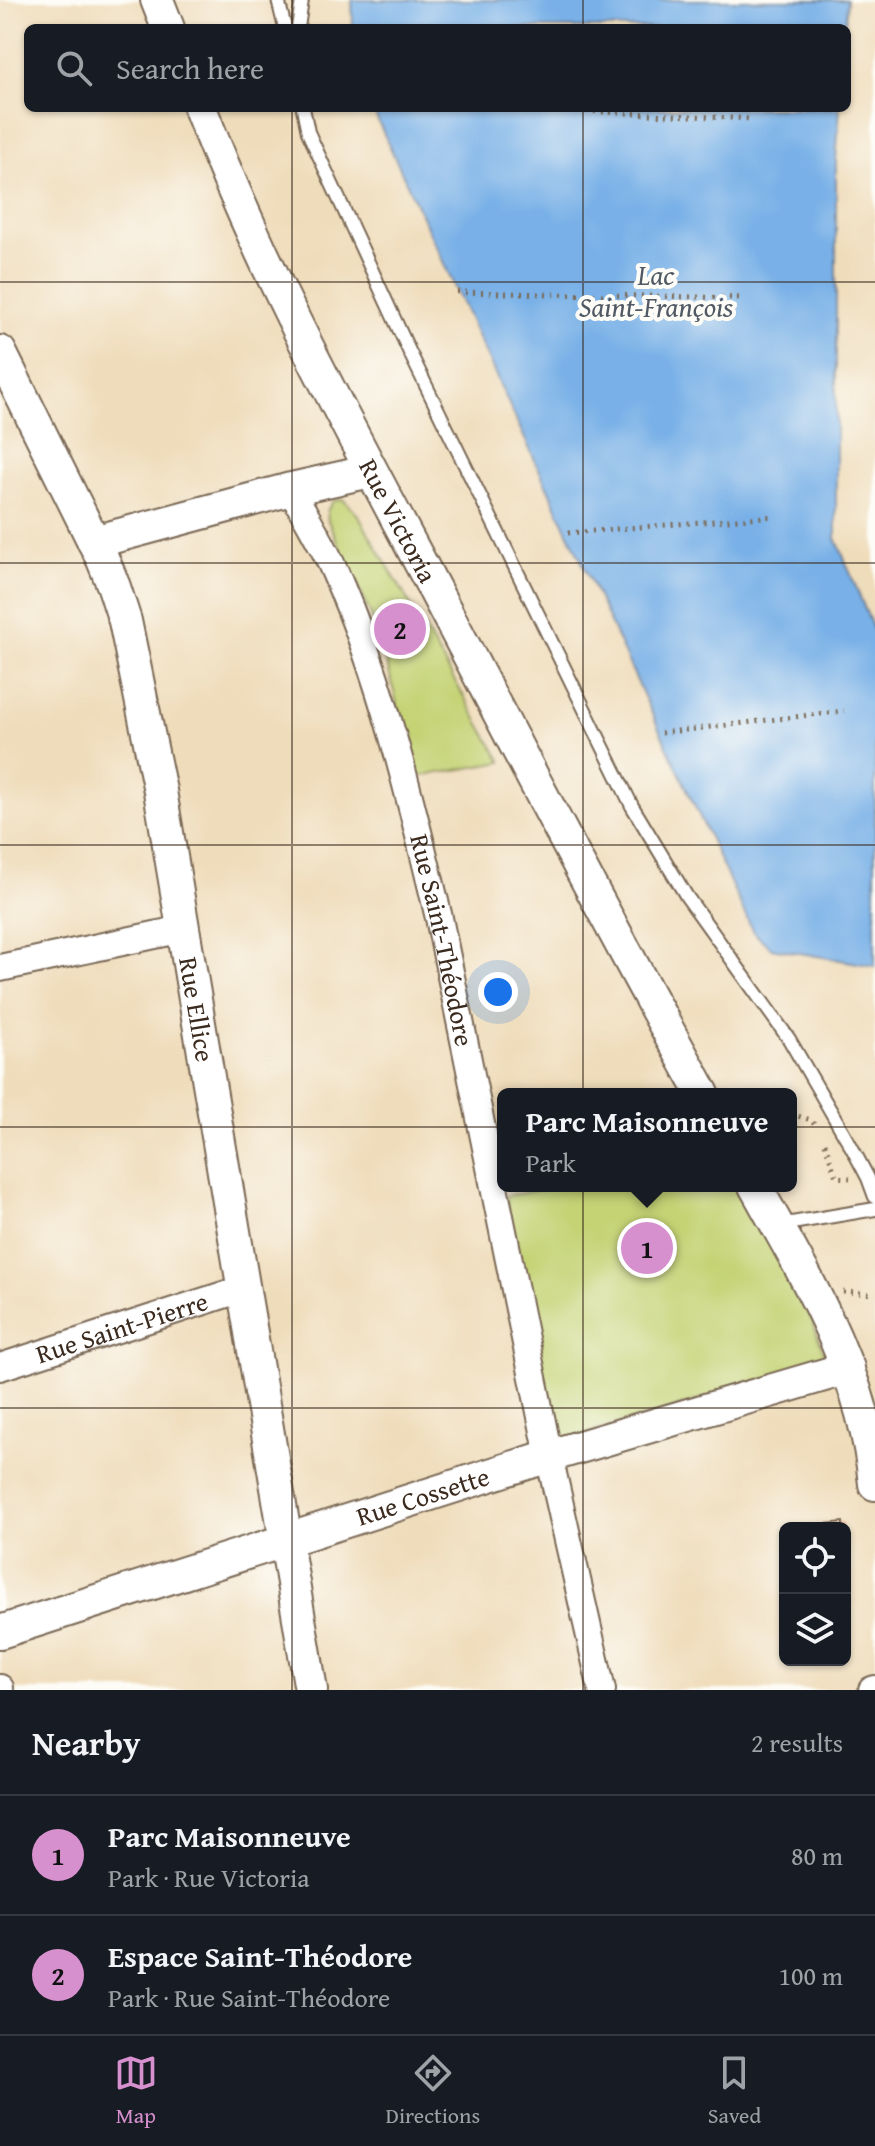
<!DOCTYPE html>
<meta charset="utf-8">
<style>
body{margin:0;font-family:"Gentium Book Plus",serif;background:#20242c;color:#f1f3f6}
.controls{position:absolute;right:24px;bottom:24px;display:grid;overflow:hidden;border-radius:12px;box-shadow:0 2px 6px #0004}
.controls button{width:72px;height:72px;display:grid;place-items:center;padding:0;border:0;border-bottom:2px solid #363941;background:#171b24;color:#f1f3f6;font:40px sans-serif}
.you{position:absolute;left:498px;top:992px;width:28px;height:28px;margin:-20px;border:6px solid #fff;border-radius:50%;background:#1a73e8;box-shadow:0 0 0 12px #1a73e833}
.badge{display:grid;place-items:center;width:52px;height:52px;border-radius:50%;background:#d690ce;color:#111;font-size:26px;font-weight:700}
.pin{position:absolute;translate:-50% -50%;border:4px solid #fff;box-shadow:0 2px 8px #0006}
.popup{position:absolute;left:497px;top:1088px;width:300px;height:104px;box-sizing:border-box;display:grid;place-content:center;border-radius:12px;background:#171b24;filter:drop-shadow(0 2px 6px #0005);font-size:26px;white-space:nowrap;color:#9ea1a6}
.popup b{font-size:30px;color:#f1f3f6}
.popup::after{content:'';position:absolute;left:50%;top:100%;margin-left:-16px;border:16px solid transparent;border-top-color:#171b24}
.list{margin:0;padding:0;list-style:none}
h2{display:flex;justify-content:space-between;align-items:center;height:104px;margin:0;padding:0 32px;font-size:34px}
h2 small{font-size:26px;font-weight:400;color:#9ea1a6}
.list li{display:grid;grid-template-columns:52px 1fr auto;gap:24px;align-items:center;box-sizing:border-box;height:120px;padding:0 32px;border-top:2px solid #363941}
.list b{display:block;font-size:30px;white-space:nowrap}
.list p{margin:0;font-size:26px;white-space:nowrap;color:#9ea1a6}
.list em{font-size:26px;font-style:normal;color:#9ea1a6}
.icon{flex:none;width:44px;height:44px;fill:none;stroke:currentColor;stroke-width:2;stroke-linecap:round;stroke-linejoin:round}
.map{position:relative;flex:none;width:875px;height:1690px;overflow:hidden}
.search{position:absolute;background:#171b24;box-shadow:0 2px 6px #0004;left:24px;right:24px;top:24px;height:88px;display:flex;align-items:center;gap:20px;box-sizing:border-box;padding:0 28px;border-radius:12px;color:#9ea1a6;font-size:30px}
.sheet{height:344px;background:#171b24}
nav{display:flex;justify-content:space-around;align-items:center;box-sizing:border-box;height:112px;border-top:2px solid #363941;background:#171b24;font-size:22px;color:#9ea1a6}
nav a{display:grid;justify-items:center;gap:4px}
nav .on{color:#d690ce}
.map>svg:first-child{display:block}
.green{fill:#c5d375;stroke:#807e4a;stroke-width:2}
.water{fill:#78b0e7;stroke:#5a6d82;stroke-width:2}
.building{fill:#eaa272}
.lines{fill:none;stroke-linecap:round;stroke-linejoin:round}
.service-casing{stroke:#7a6855;stroke-width:16}
.minor-casing{stroke:#7a6855;stroke-width:30}
.tertiary-casing{stroke:#7a6855;stroke-width:36}
.path{stroke:#7a6855;stroke-width:5;stroke-dasharray:2 6;stroke-linecap:butt}
.service{stroke:#fff;stroke-width:12}
.minor{stroke:#fff;stroke-width:26}
.tertiary{stroke:#fff;stroke-width:32}
.grid{fill:none;stroke:#3b2a1e;stroke-width:2;stroke-opacity:0.55}
.labels{text-anchor:middle;stroke-width:8;stroke-linejoin:round;paint-order:stroke}
.street-label{font-size:26px;fill:#3b2a1e;stroke:#fdfcf7}
.water-label{font-size:28px;font-style:italic;fill:#505964;stroke:#fdfcf7}
</style>
<div class="map">
<svg width="875" height="1690" viewBox="0 0 875 1690">
<rect width="100%" height="100%" fill="#fdfcf7"/>
<filter id="ink" filterUnits="userSpaceOnUse"><feTurbulence type="fractalNoise" baseFrequency=".0125" numOctaves="2"/><feDisplacementMap in="SourceGraphic" scale="16" xChannelSelector="R" yChannelSelector="G"/><feConvolveMatrix kernelMatrix="1 2 1 2 8 2 1 2 1" color-interpolation-filters="sRGB"/></filter>
<filter id="wash" filterUnits="userSpaceOnUse"><feTurbulence type="fractalNoise" baseFrequency=".006" numOctaves="4" result="noise"/><feDisplacementMap in="SourceGraphic" scale="32" xChannelSelector="R" yChannelSelector="G"/><feGaussianBlur stdDeviation="1.8" result="paint"/><feColorMatrix in="noise" values="0 0 0 0 0 0 0 0 0 0 0 0 0 0 0 0 0 1.4 0 .05"/><feComposite in="paint" operator="in"/></filter>
<g filter="url(#wash)">
<rect width="100%" height="100%" fill="#efdcba"/>
<path class="green" d="M343,499L358,515L502,762L416,777L382,645L370,613L328,521L327,511L333,501Z
M560,1186H744L805,1301L828,1364L557,1442L506,1196Z"/>
<path class="water" d="M352,0H847L845,28H353Z
M372,108H840L836,161V538L875,634V966L771,948L753,932Z"/>
<g id="blocks">
<path class="building" d="M843,1522V1528H808V1526Z"/>
</g>
</g>
<g filter="url(#ink)">
<use href="#blocks" fill-opacity="0" stroke="#7a6855" stroke-width="2"/>
<g class="lines">
<defs>
<path id="service" d="M278,0L285,28
M298,28L302,0
M303,108L308,132L410,353L632,806L687,897L789,1039L851,1146L868,1178L875,1197
M780,1225L875,1209"/>
<g id="minor">
<path id="s1" d="M291,489C305,516 322,542 334,570C383,681 411,801 439,918L549,1456L602,1690"/>
<path d="M0,968L183,929"/>
<path id="s2" d="M0,1367L242,1289"/>
<path d="M0,1688V1690"/>
<path d="M872,1690L875,1689"/>
</g>
<g id="tertiary">
<path d="M157,0L168,28"/>
<path id="s3" d="M200,108C263,272 348,426 430,581C520,753 609,925 703,1094"/>
<path id="s4" d="M0,352L103,560L114,587L125,621L160,791L311,1690"/>
<path d="M94,542L291,489L371,471"/>
<path d="M755,1186C808,1280 865,1374 875,1484"/>
<path id="s5" d="M0,1632L549,1456L848,1368"/>
</g>
</defs>
<use href="#service" class="service-casing"/>
<use href="#minor" class="minor-casing"/>
<use href="#tertiary" class="tertiary-casing"/>
<path class="path" d="M522,108L753,119
M457,292L743,298
M568,533L775,516
M661,733L844,711
M791,1114L811,1120L814,1124
M825,1143L836,1177L850,1178
M843,1292L875,1294"/>
<use href="#service" class="service"/>
<use href="#minor" class="minor"/>
<use href="#tertiary" class="tertiary"/>
</g>
</g>
<path class="grid" d="M292,0V28M583,0V28M292,108V1690M583,108V1690M0,282H875M0,563H875M0,845H875M0,1127H875M0,1408H875"/>
<g class="labels">
<g class="street-label">
<text dy="9" stroke="none"><textPath href="#s3" startOffset="458">Rue Victoria</textPath></text>
<text dy="9" stroke="none"><textPath href="#s1" startOffset="478">Rue Saint-Théodore</textPath></text>
<text dy="9" stroke="none"><textPath href="#s4" startOffset="692">Rue Ellice</textPath></text>
<text dy="9" stroke="none"><textPath href="#s2" startOffset="128">Rue Saint-Pierre</textPath></text>
<text dy="9" stroke="none"><textPath href="#s5" startOffset="444">Rue Cossette</textPath></text>
</g>
<g class="water-label">
<text x="656" y="285">Lac<tspan x="656" dy="32">Saint-François</tspan></text>
</g>
</g>
</svg>
<div class="controls">
<button><svg class="icon" aria-label="locate" viewBox="0 0 24 24"><circle cx="12" cy="12" r="6"/><path d="M12 2v4M12 18v4M2 12h4M18 12h4"/></svg></button>
<button><svg class="icon" aria-label="layers" viewBox="0 0 24 24"><path d="M12 4l9 5-9 5-9-5zM3 14l9 5 9-5"/></svg></button>
</div>
<div class="you"></div>
<div class="pin badge" style="left:647px;top:1248px">1</div>
<div class="popup"><b>Parc Maisonneuve</b>Park</div>
<div class="pin badge" style="left:400px;top:629px">2</div>
<div class="search"><svg class="icon" aria-label="search" viewBox="0 0 24 24"><circle cx="10" cy="10" r="6"/><path d="M15 15l6 6"/></svg>Search here</div>
</div>
<section class="sheet">
<h2>Nearby<small>2 results</small></h2>
<ul class="list">
<li><span class="badge">1</span><div><b>Parc Maisonneuve</b><p>Park · Rue Victoria</p></div><em>80 m</em></li>
<li><span class="badge">2</span><div><b>Espace Saint-Théodore</b><p>Park · Rue Saint-Théodore</p></div><em>100 m</em></li>
</ul>
</section>
<nav>
<a class="on"><svg class="icon" aria-label="map" viewBox="0 0 24 24"><path d="M3 6l6-2 6 2 6-2v14l-6 2-6-2-6 2zM9 4v14M15 6v14"/></svg>Map</a>
<a><svg class="icon" aria-label="directions" viewBox="0 0 24 24"><path d="M12 3l9 9-9 9-9-9zM9 14v-3h6M13 9l2 2-2 2"/></svg>Directions</a>
<a><svg class="icon" aria-label="saved" viewBox="0 0 24 24"><path d="M7 4h10v16l-5-4-5 4z"/></svg>Saved</a>
</nav>
